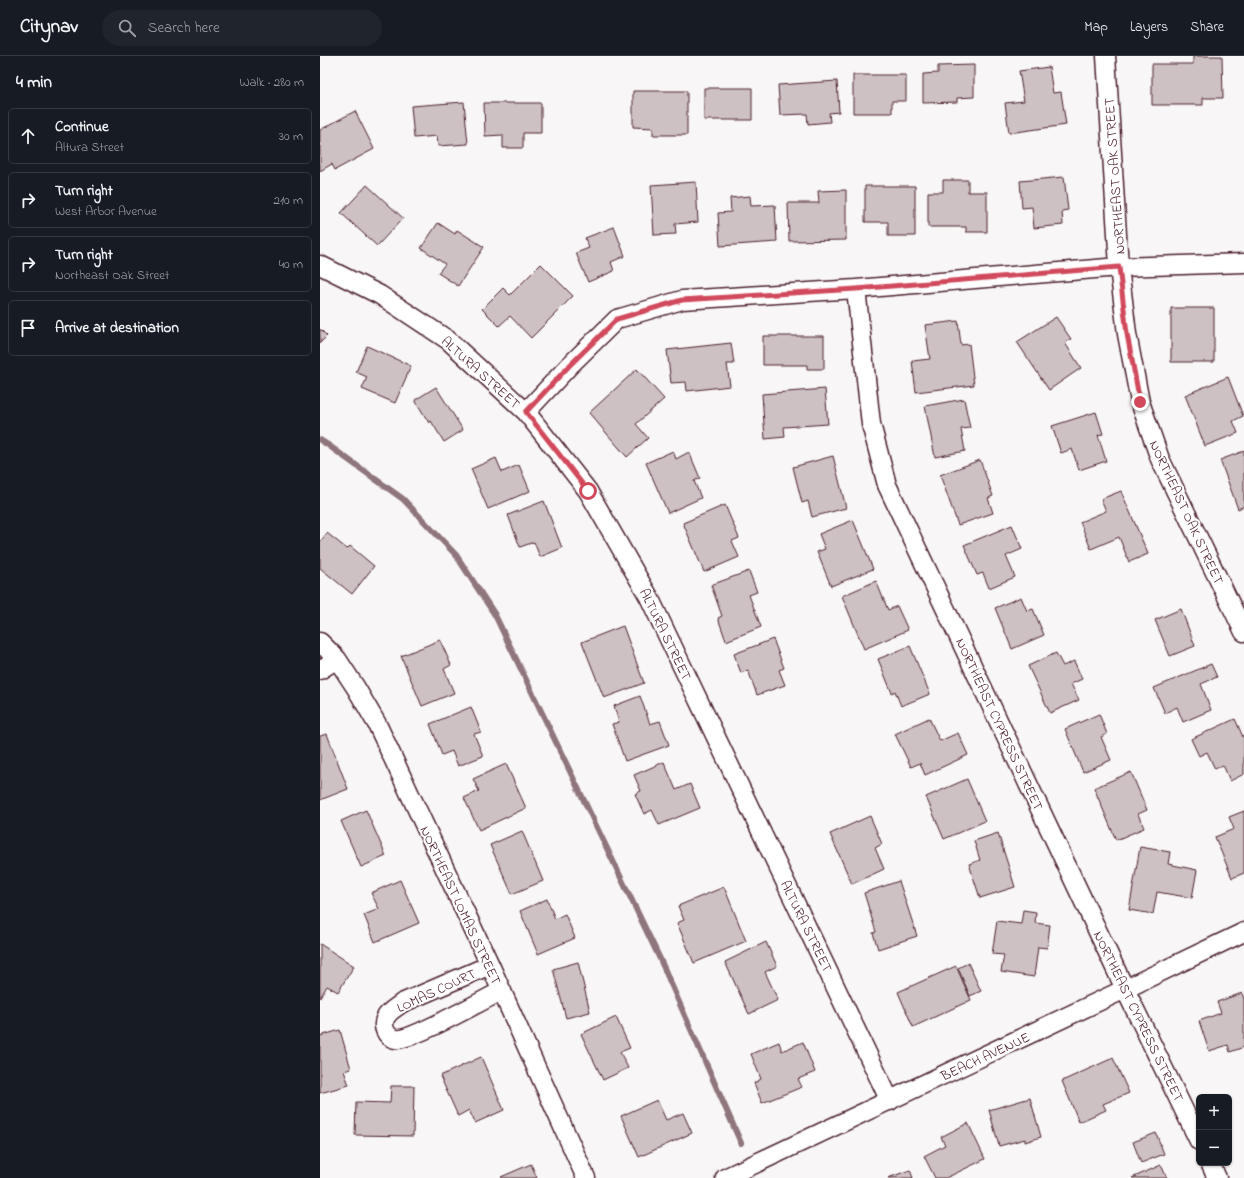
<!DOCTYPE html>
<meta charset="utf-8">
<style>
body{margin:0;font-family:"Indie Flower",sans-serif;background:#20242c;color:#f1f3f6}
.controls{position:absolute;right:12px;bottom:12px;display:grid;overflow:hidden;border-radius:6px;box-shadow:0 1px 3px #0004}
.controls button{width:36px;height:36px;display:grid;place-items:center;padding:0;border:0;border-bottom:1px solid #363941;background:#171b24;color:#f1f3f6;font:20px sans-serif}
.stop{position:absolute;width:12px;height:12px;margin:-9px;border:3px solid #d1495b;border-radius:50%;background:#fff}
.stop.end{background:#d1495b;border-color:#fff;box-shadow:0 1px 4px #0008}
.list{margin:0;padding:0;list-style:none}
h2{display:flex;justify-content:space-between;align-items:center;height:52px;margin:0;padding:0 16px;font-size:17px}
h2 small{font-size:13px;font-weight:400;color:#9ea1a6}
.list li{display:grid;grid-template-columns:26px 1fr auto;gap:12px;align-items:center;box-sizing:border-box;height:56px;margin:0 8px 8px;padding:0 8px;border:1px solid #363941;border-radius:6px}
.list b{display:block;font-size:15px;white-space:nowrap}
.list p{margin:0;font-size:13px;white-space:nowrap;color:#9ea1a6}
.list em{font-size:13px;font-style:normal;color:#9ea1a6}
.icon{flex:none;width:22px;height:22px;fill:none;stroke:currentColor;stroke-width:2;stroke-linecap:round;stroke-linejoin:round}
.map{position:relative;flex:none;width:924px;height:1122px;overflow:hidden}
header{display:flex;align-items:center;gap:24px;box-sizing:border-box;height:56px;padding:0 20px;background:#171b24;border-bottom:1px solid #363941}
header strong{font-size:19px}
nav{display:flex;gap:22px;margin-inline-start:auto;font-size:14px}
.search{width:280px;height:36px;background:#20242c;display:flex;align-items:center;gap:10px;box-sizing:border-box;padding:0 14px;border-radius:22px;color:#9ea1a6;font-size:15px}
main{display:flex}
aside{flex:1;background:#171b24}
.map>svg:first-child{display:block}
.lines{fill:none;stroke-linecap:round;stroke-linejoin:round}
.stream{stroke:#8f747b;stroke-width:6}
.building{fill:#cdc1c4;stroke:#4a1f2b}
.street-casing{stroke:#4a1f2b;stroke-width:21}
.street{stroke:#fff;stroke-width:18}
.route{stroke:#d1495b;stroke-width:5}
.labels{text-anchor:middle;stroke-width:4;stroke-linejoin:round;paint-order:stroke}
.street-label{font-size:14px;fill:#4a1f2b;stroke:#fff}
</style>
<header>
<strong>Citynav</strong>
<div class="search"><svg class="icon" aria-label="search" viewBox="0 0 24 24"><circle cx="10" cy="10" r="6"/><path d="M15 15l6 6"/></svg>Search here</div>
<nav><a>Map</a><a>Layers</a><a>Share</a></nav>
</header>
<main>
<aside>
<h2>4 min<small>Walk · 280 m</small></h2>
<ul class="list">
<li><svg class="icon" aria-label="ahead" viewBox="0 0 24 24"><path d="M12 20V5M6 11l6-6 6 6"/></svg><div><b>Continue</b><p>Altura Street</p></div><em>30 m</em></li>
<li><svg class="icon" aria-label="right" viewBox="0 0 24 24"><path d="M7 20v-9h11M14 6l5 5-5 5"/></svg><div><b>Turn right</b><p>West Arbor Avenue</p></div><em>210 m</em></li>
<li><svg class="icon" aria-label="right" viewBox="0 0 24 24"><path d="M7 20v-9h11M14 6l5 5-5 5"/></svg><div><b>Turn right</b><p>Northeast Oak Street</p></div><em>40 m</em></li>
<li><svg class="icon" aria-label="arrive" viewBox="0 0 24 24"><path d="M6 21V4h12l-3 4 3 4H6"/></svg><div><b>Arrive at destination</b></div></li>
</ul>
</aside>
<div class="map">
<svg width="924" height="1122" viewBox="0 0 924 1122">
<rect width="100%" height="100%" fill="#f8f6f7"/>
<filter id="ink" filterUnits="userSpaceOnUse"><feTurbulence type="fractalNoise" baseFrequency=".025" numOctaves="2"/><feDisplacementMap in="SourceGraphic" scale="8" xChannelSelector="R" yChannelSelector="G"/><feConvolveMatrix kernelMatrix="1 2 1 2 8 2 1 2 1" color-interpolation-filters="sRGB"/></filter>
<g filter="url(#ink)">
<g class="lines">
<path class="stream" d="M0,384L8,389L83,443L136,499L175,559L340,903L421,1087"/>
</g>
<path class="building" d="M873,0H902L903,42H883V49H832V8H873Z
M654,9V41L637,42V46L603,47V18L618,17V10Z
M729,11L733,37L741,36L746,69L689,77L685,47L704,45L699,15Z
M533,19H586V45H572V57H533Z
M517,25L519,56L509,57L510,66L488,68L487,58L460,59L458,29Z
M384,32H432V64H384Z
M313,35H367V79H333V72L313,71Z
M144,46L148,88L118,90L117,80L94,82L91,50Z
M164,47H221V77H203V92H183V79L165,80Z
M35,55L54,93L15,114L12,108L0,115V74Z
M744,121L748,154L742,155L743,169L714,172L712,151L702,152L700,125Z
M623,124H648V136H667V176H646V171H608V136H623Z
M376,126L378,166L355,168L356,178L334,179L331,129Z
M47,129L83,162L57,190L21,157Z
M545,130H595V180H568V166H545Z
M526,134V184L469,185L468,147H499L498,135Z
M430,140L431,150L455,149L457,186L400,190L398,157L411,156L410,142Z
M118,167L135,178L137,174L164,191L138,230L118,217L125,208L101,192Z
M294,171L305,200L291,206L294,215L268,226L256,197L269,192L265,182Z
M221,208L253,240L211,282L190,260L179,270L162,253L183,232L190,239Z
M851,252H894V306H851Z
M736,261L751,283L745,287L761,312L729,334L697,286Z
M638,265L641,289L649,288L654,329L596,336L592,305L610,303L605,269Z
M0,273L7,280L0,287Z
M443,280H504V313H487V309H443Z
M411,287L414,308H407L410,330L367,335L366,326L351,327L347,294Z
M47,290L91,310L75,347L42,333L47,321L36,316Z
M317,313L344,343L316,368L328,382L307,401L269,357Z
M908,321L923,360L913,365L918,377L885,390L865,339Z
M116,331L143,374L124,386L111,365L109,367L95,344Z
M505,333L508,368L464,371L465,381L445,383L442,338Z
M644,343L650,372L641,373L645,395L615,401L605,350Z
M776,356L783,378L778,379L786,405L759,414L752,393L741,397L732,370Z
M353,395L356,403L369,396L380,422L374,425L381,442L348,457L326,407Z
M924,395V450L918,453L900,404Z
M513,400L526,452L492,461L488,445L482,447L473,411Z
M176,402L182,416L199,409L210,435L168,453L151,413Z
M660,404L673,440L668,442L673,457L638,469L620,419Z
M801,435L828,498L809,506L799,481L771,493L760,466L786,455L781,443Z
M224,445L242,492L220,501L214,486L200,491L188,459Z
M405,449L419,482L412,485L419,501L384,516L363,467Z
M533,464L553,513L511,530L497,496L505,493L499,478Z
M692,469L702,493L686,500L695,521L669,532L663,517L657,519L644,489Z
M7,477L27,493L30,490L54,510L32,538L0,512V486Z
M429,515L437,536L429,539L441,571L406,585L398,562L402,560L391,529Z
M556,525L568,554L577,550L588,574L544,593L522,540Z
M701,541L707,555L713,553L724,579L692,593L675,552Z
M861,553L875,590L850,600L835,564Z
M303,570L324,627L284,642L262,586Z
M453,583L464,612L459,614L465,629L437,639L428,614L421,617L414,598Z
M120,584L131,609L124,613L134,637L102,650L81,600Z
M590,590L610,638L581,650L575,635L572,637L558,603Z
M736,597L743,610L754,605L762,623L751,628L759,644L730,657L708,610Z
M891,608L897,621L881,628L891,654L863,666L857,651L845,657L834,632Z
M320,640L330,668L340,665L349,689L305,705L292,668L299,666L294,650Z
M151,651L161,676L154,678L163,700L138,710L132,695L122,699L110,668Z
M779,658L787,678L781,681L791,704L763,716L745,673Z
M609,662L620,685L638,677L648,699L605,719L600,707L591,711L575,678Z
M915,663L924,683V718L910,725L903,709L895,713L887,696L879,700L871,683Z
M7,678L28,733L0,744V680Z
M344,706L356,734L370,728L380,752L339,769L332,754L324,758L315,738L321,735L314,719Z
M186,708L206,752L159,774L144,742L159,735L153,723Z
M811,716L827,754L818,758L824,772L796,784L774,732Z
M647,723L665,765L624,783L606,741Z
M46,754L66,800L41,811L21,765Z
M924,755V817L912,822L895,781L914,773L909,761Z
M550,760L562,788L555,792L564,813L532,828L510,778Z
M202,775L223,825L192,838L170,789Z
M678,777L695,831L660,842L649,808L660,804L654,785Z
M820,791L850,796L848,808L877,814L872,842L837,836L833,858L809,854Z
M80,824L99,867L55,886L44,859L59,853L51,837Z
M579,825L597,880L558,893L553,877L556,876L544,837Z
M404,831L426,885L374,907L357,867L364,864L358,850Z
M227,843L235,863L245,858L255,882L218,898L200,855Z
M703,854L716,856L715,867L730,869L727,892L718,891L714,921L681,916L684,899L672,898L677,865L701,868Z
M446,886L457,910L445,916L458,944L429,958L405,906Z
M0,888L34,910L18,936L7,930L0,942Z
M258,906L270,956L246,962L233,913Z
M648,907L661,935L650,940L638,912Z
M636,910L651,944L593,971L578,936Z
M922,937L924,943V991L910,996L908,989L889,995L879,965L901,957L897,946Z
M296,961L310,992L300,996L308,1012L283,1024L261,978Z
M20,974L31,1013L24,1015L29,1029L0,1037V980Z
M459,986L462,995L483,986L495,1016L478,1023L482,1031L442,1047L434,1027L441,1023L431,998Z
M161,1001L184,1054L155,1067L149,1054L138,1060L120,1020Z
M793,1002L809,1037L783,1048L786,1054L759,1066L742,1025Z
M71,1030H94L93,1080L35,1079L36,1046L70,1047Z
M710,1042L721,1081L705,1086V1083L679,1090L669,1054Z
M337,1044L346,1064L363,1057L372,1077L319,1101L301,1060Z
M648,1067L665,1103L626,1122H615L604,1100L625,1089L621,1081Z
M836,1077L844,1098L821,1107L813,1086Z
M211,1108L217,1122H182L181,1121Z
M841,1109L847,1122H812Z
M590,1114L593,1122H568Z"/>
<g class="lines">
<defs>
<path id="street" d="M786,0L799,211L807,278L820,346L840,403L924,576
M0,209L60,239L128,284L206,356L268,435L329,541L570,1045
M536,233L551,368L567,429L805,933L879,1085
M206,356L249,310L297,263L362,244L536,233L799,211L924,207
M0,586L17,603L36,632L57,668L170,909L266,1122
M0,614L17,603
M170,909L82,947C77,951 69,955 66,961C61,970 66,981 75,983C90,986 164,943 182,935
M890,1107L897,1122
M405,1122L805,933L924,876"/>
</defs>
<use href="#street" class="street-casing"/>
<use href="#street" class="street"/>
</g>
</g>
<g class="lines" filter="url(#ink)">
<path class="route" d="M268,435L206,356L249,310L297,263L362,244L536,233L799,211L807,278L820,346"/>
</g>
<g class="labels">
<g class="street-label">
<text transform="translate(794 120) rotate(-94)" y="5">NORTHEAST OAK STREET</text>
<text transform="translate(161 316) rotate(42)" y="5">ALTURA STREET</text>
<text transform="translate(867 456) rotate(65)" y="5">NORTHEAST OAK STREET</text>
<text transform="translate(346 578) rotate(64)" y="5">ALTURA STREET</text>
<text transform="translate(680 668) rotate(65)" y="5">NORTHEAST CYPRESS STREET</text>
<text transform="translate(141 849) rotate(65)" y="5">NORTHEAST LOMAS STREET</text>
<text transform="translate(487 870) rotate(64)" y="5">ALTURA STREET</text>
<text transform="translate(116 934) rotate(-25)" y="5">LOMAS COURT</text>
<text transform="translate(819 960) rotate(64)" y="5">NORTHEAST CYPRESS STREET</text>
<text transform="translate(665 1000) rotate(-25)" y="5">BEACH AVENUE</text>
</g>
</g>
</svg>
<div class="controls">
<button>+</button>
<button>−</button>
</div>
<div class="stop" style="left:268px;top:435px"></div>
<div class="stop end" style="left:820px;top:346px"></div>
</div>
</main>
